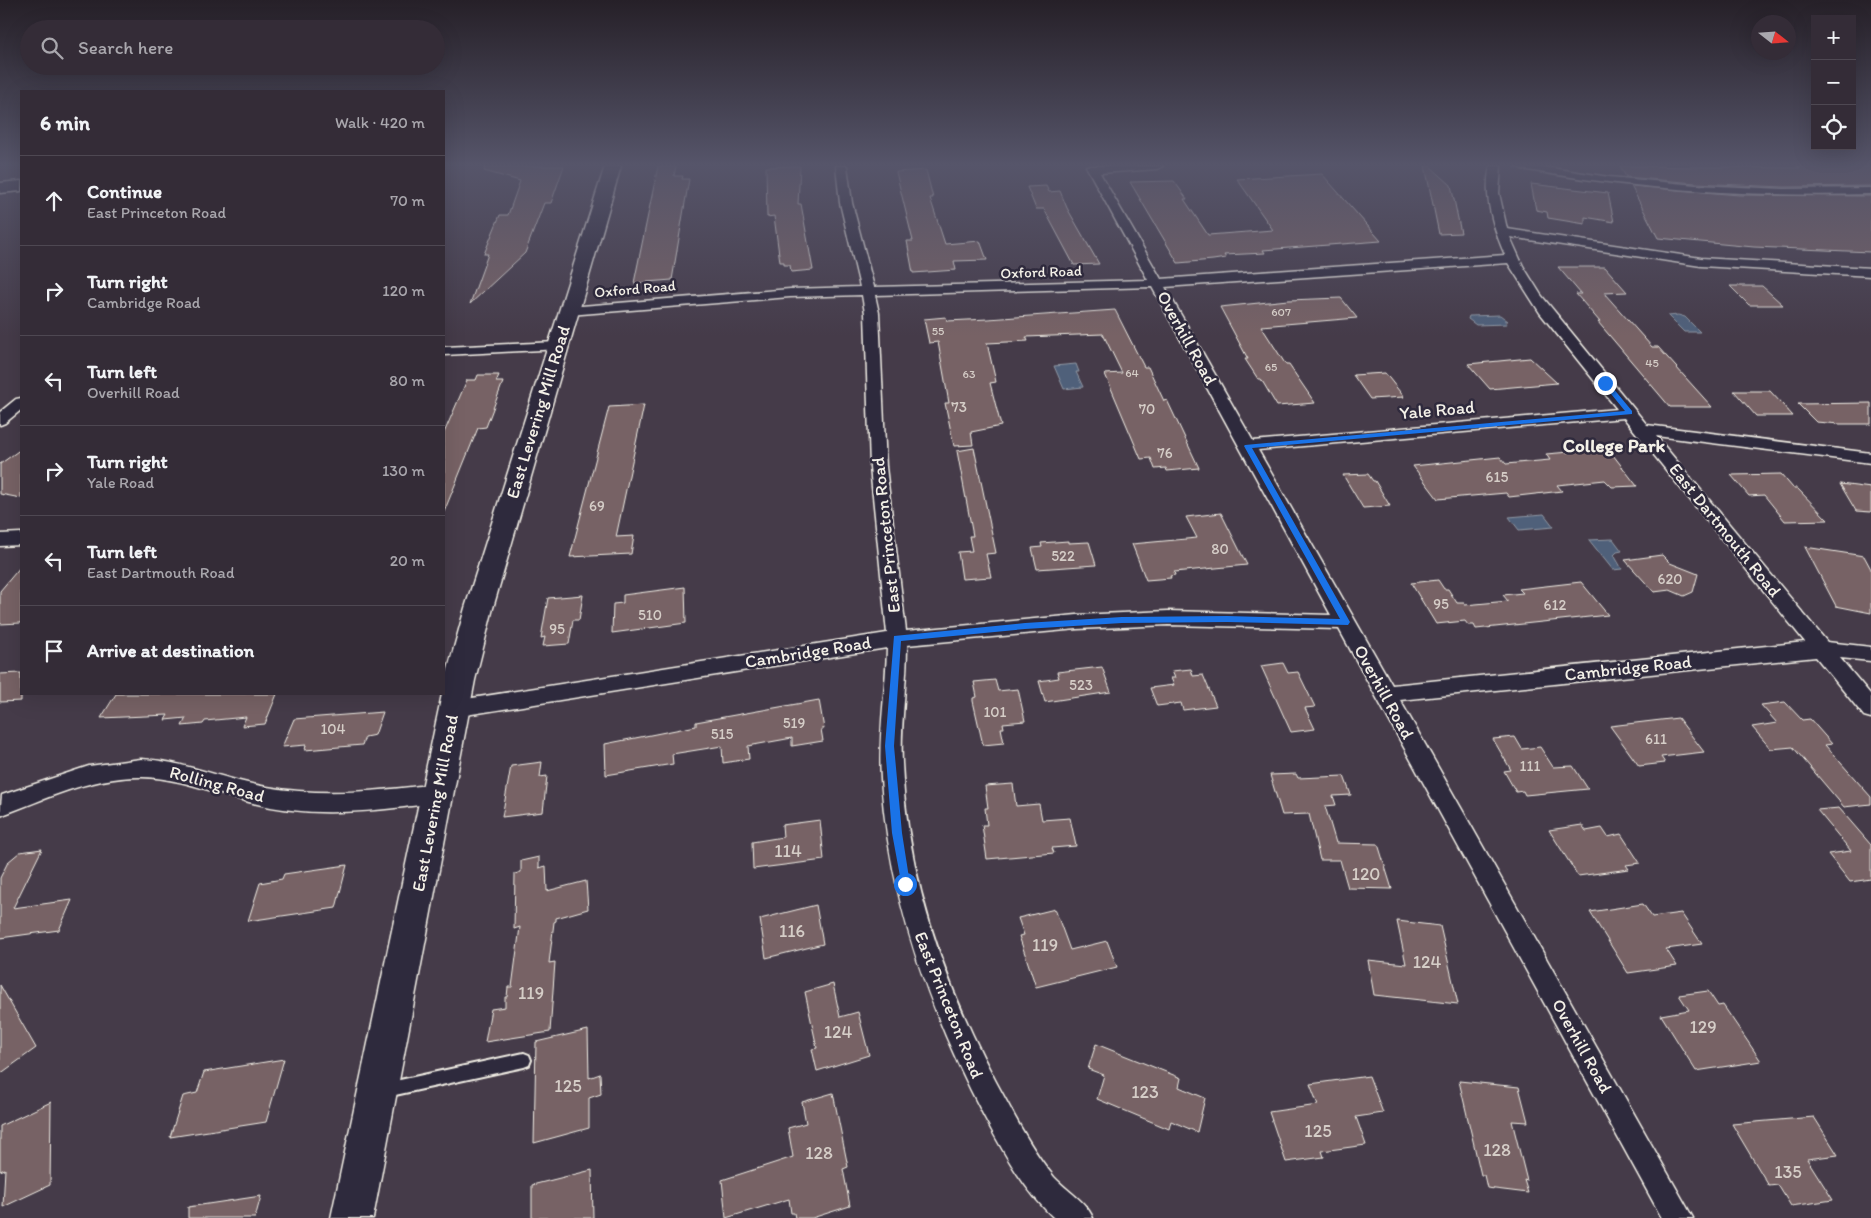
<!DOCTYPE html>
<meta charset="utf-8">
<style>
body{margin:0;font-family:Itim,sans-serif;background:#3f3842;color:#f1f3f6}
.controls{position:absolute;right:15px;top:15px;display:grid;overflow:hidden;border-radius:0px;box-shadow:0 5px 20px #0002}
.controls button{width:45px;height:45px;display:grid;place-items:center;padding:0;border:0;border-bottom:1px solid #4e4852;background:#342c37;color:#f1f3f6;font:25px sans-serif}
.compass{position:absolute;left:1751px;top:15px;width:45px;height:45px;border-radius:50%;background:#342c37;box-shadow:0 5px 20px #0002;rotate:107deg}
.stop{position:absolute;width:15px;height:15px;margin:-11px;border:4px solid #1a73e8;border-radius:50%;background:#fff}
.stop.end{background:#1a73e8;border-color:#fff;box-shadow:0 1px 5px #0008}
.list{margin:0;padding:0;list-style:none}
h2{display:flex;justify-content:space-between;align-items:center;height:65px;margin:0;padding:0 20px;font-size:21px}
h2 small{font-size:16px;font-weight:400;color:#a9a7ad}
.list li{display:grid;grid-template-columns:32px 1fr auto;gap:15px;align-items:center;box-sizing:border-box;height:90px;padding:0 20px;border-top:1px solid #4e4852}
.list b{display:block;font-size:19px;white-space:nowrap}
.list p{margin:0;font-size:16px;white-space:nowrap;color:#a9a7ad}
.list em{font-size:16px;font-style:normal;color:#a9a7ad}
.icon{flex:none;width:28px;height:28px;fill:none;stroke:currentColor;stroke-width:2;stroke-linecap:round;stroke-linejoin:round}
.map{position:relative;flex:none;width:1871px;height:1218px;overflow:hidden}
.search{position:absolute;background:#342c37;box-shadow:0 5px 20px #0002;left:20px;top:20px;width:425px;height:55px;display:flex;align-items:center;gap:12px;box-sizing:border-box;padding:0 18px;border-radius:28px;color:#a9a7ad;font-size:19px}
.panel{position:absolute;background:#342c37;box-shadow:0 5px 20px #0002;left:20px;top:90px;width:425px;height:605px;border-radius:0px}
.map>svg:first-child{display:block}
.water{fill:#4f607a;stroke:#919aa6}
.building{fill:#776265;stroke:#f4f1e8}
.lines{fill:none;stroke-linecap:round;stroke-linejoin:round}
.lane-casing{stroke:#f4f1e8;stroke-width:4}
.street-casing{stroke:#f4f1e8;stroke-width:3}
.secondary-casing{stroke:#f4f1e8;stroke-width:3}
.lane{fill:#2f2a3d;fill-rule:evenodd}
.street{fill:#2f2a3d;fill-rule:evenodd}
.secondary{fill:#2f2a3d;fill-rule:evenodd}
.route{fill:#1a73e8}
.labels{text-anchor:middle;stroke-width:5;stroke-linejoin:round;paint-order:stroke}
.far-number-label{font-size:12px;fill:#d5cdc7}
.far-street-label{font-size:15px;fill:#f4f1e8;stroke:#2f2a3d}
.number-label{font-size:15px;fill:#d5cdc7}
.street-label{font-size:18px;fill:#f4f1e8;stroke:#2f2a3d}
.near-number-label{font-size:18px;fill:#d5cdc7}
.neighbourhood-label{font-size:19px;font-weight:bold;fill:#f4f1e8;stroke:#2f2a3d}
</style>
<div class="map">
<svg width="1871" height="1218" viewBox="0 0 1871 1218">
<rect width="100%" height="100%" fill="#453b49"/>
<filter id="ink" filterUnits="userSpaceOnUse"><feTurbulence type="fractalNoise" baseFrequency=".02" numOctaves="2"/><feDisplacementMap in="SourceGraphic" scale="10" xChannelSelector="R" yChannelSelector="G"/><feConvolveMatrix kernelMatrix="1 2 1 2 8 2 1 2 1" color-interpolation-filters="sRGB"/></filter>
<g filter="url(#ink)">
<path class="water" d="M1500,315L1508,321H1505L1507,324L1476,325L1468,319L1469,316Z
M1678,315L1685,317L1700,332H1684L1668,316Z
M1076,364L1079,372H1076L1083,387L1064,389L1054,366Z
M1544,514L1554,527L1519,530L1509,517Z
M1613,539L1622,551L1617,552L1614,555L1622,569L1613,570L1589,540Z"/>
<path class="building" d="M485,166H564L551,203H544L525,253L470,304L488,254H484L500,215H508L520,181L484,171Z
M658,166H676L674,176H683L682,179H689L672,280L634,283Z
M800,166L798,204H801L813,270L791,272L790,265H784V262H780L774,216L767,217L766,167Z
M1425,166H1430L1451,185L1461,233L1439,234Z
M1620,166L1800,168L1797,166H1871V186L1784,187L1696,183L1626,177Z
M926,170L933,198H930L945,244L980,241L987,260L954,261L956,270L913,273L907,241H913L896,172Z
M1322,174L1381,241L1263,250L1265,253L1224,255L1226,258L1213,260L1178,263L1130,182L1174,181L1187,199H1184L1208,235L1273,230L1237,179Z
M1531,184L1608,193L1614,222L1585,217V224L1548,218L1547,212L1536,210Z
M1046,186L1049,192L1060,191L1067,208L1099,264L1074,265L1044,209H1036L1027,187Z
M1631,186L1739,195L1871,196V252L1754,247L1658,238Z
M1558,267H1605L1627,292L1604,293L1652,347H1658L1712,407H1670L1598,322H1600L1576,294H1581Z
M1730,286H1762L1783,305H1749Z
M1341,298L1357,318L1261,326L1286,365H1289L1315,403L1277,406L1261,379H1258L1245,359H1248L1220,307L1288,300Z
M1115,310L1144,367H1148L1164,401L1167,400L1199,468L1167,471L1166,468L1155,469L1151,458L1141,459L1105,374L1122,373L1103,334L1026,337L1028,341L987,343L996,382L990,383L1001,426L971,432L973,445L954,446L945,403H949L938,342L929,343L924,319L946,317L947,321L988,319Z
M1530,358L1557,383L1490,389L1468,364Z
M1385,373L1404,397L1370,399L1353,375Z
M478,375H499L496,382H503L486,427L478,428L444,512V433L467,380H476Z
M1734,391H1770L1793,416H1756Z
M1871,403V424H1840L1816,422L1798,404Z
M644,405L616,537L634,536L631,554L570,557L609,407Z
M974,448L996,553L986,554L991,577L962,579L958,552L972,551L969,536H973L957,451Z
M21,449V498L0,494V464Z
M1605,449L1610,455H1613L1637,486L1612,487L1605,480L1557,485L1562,491L1509,497L1506,493L1438,499L1413,466L1500,457L1506,464L1550,460L1546,454Z
M1368,474L1373,481H1375L1390,506L1363,508L1343,475Z
M1781,474L1793,488H1797L1828,520L1785,521L1764,495L1749,496L1731,475Z
M1840,484L1871,488V512L1856,511Z
M1221,513L1247,565L1174,572L1175,575L1170,576L1171,578L1146,580L1132,544L1197,538L1186,517Z
M1068,541V543L1089,542L1096,565L1037,569L1032,548L1042,547L1041,543Z
M1805,547L1864,556L1871,569V613L1836,606Z
M1662,555L1670,563L1698,574L1693,592L1684,596L1670,590L1654,592L1625,560Z
M21,566V623L0,624V591Z
M1438,580L1444,589H1448L1457,603H1464L1465,605L1508,601L1503,595L1523,593L1519,589L1581,582L1608,615L1476,629L1474,625H1468L1465,621L1436,624L1411,583Z
M685,587L686,623L612,633L613,604L623,603V595Z
M583,595L579,620H573L569,644L543,646L545,637L541,638L548,598Z
M1283,663L1288,673L1298,672L1315,707L1305,708L1315,729L1291,732L1261,666Z
M1102,667L1111,692L1045,702L1039,681L1059,678L1057,672Z
M1191,669L1193,676L1203,675L1216,706L1183,710L1181,703L1157,706L1150,688L1174,685L1171,678H1175L1172,671Z
M21,673V701L0,702V674Z
M995,680L998,691L1018,689L1025,721L1003,723L1004,728H1001L1004,743L983,745L973,701V698L977,697L974,682Z
M116,694H277L265,724L242,726L246,717L205,721L203,724L182,726L186,718L165,720L168,715L101,718Z
M819,700L824,729H821L823,741L792,746V738L748,746L749,759L723,763L722,746L672,754L673,764L606,775L605,744L696,726V722Z
M1785,702L1802,720L1810,719L1832,744L1825,745L1871,797V804L1844,807L1793,747L1771,749L1752,727L1777,723L1761,705Z
M383,712L375,735L365,737L362,745L305,750L306,745L282,747L294,719Z
M1678,718L1704,752L1661,757L1665,763L1639,766L1610,726Z
M1515,737L1522,749L1540,747L1553,767L1573,766L1588,789L1525,795L1523,791L1516,792L1504,771L1511,770L1493,739Z
M542,762L540,777L547,776L543,812L502,817L511,766Z
M1296,774L1298,778L1344,776L1351,795L1333,796L1336,805L1325,806L1336,843L1378,844L1392,889L1348,888L1340,860H1320L1309,814L1282,815L1270,775Z
M1013,784L1016,806L1039,804L1042,820L1070,818L1076,846L1052,848L1054,853L987,859L982,825H987L985,808H988L985,786Z
M1839,808L1871,845V879L1850,882L1828,854L1851,851L1817,810Z
M820,820L824,860L753,869L752,842L783,837L782,825Z
M1582,825L1586,831L1602,828L1608,837L1621,834L1640,863L1626,865L1629,869L1578,876L1549,830Z
M42,849L13,908L72,900L59,930L0,938V878L8,862L20,852Z
M539,857V868L546,866L547,891L586,881L588,909L556,918V921L554,922L549,963L555,962L550,1032L485,1042L491,1009L505,1007V997H507L508,987H512L520,927L514,929L515,874L521,872V861Z
M347,865L336,908L248,921L260,883L282,879L284,874Z
M1643,904L1652,917L1681,913L1702,944L1666,949L1677,966L1628,973L1590,912Z
M816,905L823,944L766,958L760,919Z
M1055,909L1070,950L1107,941L1117,967L1036,987L1019,936L1024,935L1018,918Z
M1397,921L1440,926L1458,1004L1374,995L1368,960L1406,964Z
M833,984L840,1017L858,1012L869,1055L817,1071L812,1049L817,1048L805,992Z
M0,985L36,1048L0,1074Z
M1708,991L1718,1006L1723,1005L1761,1061L1696,1071L1661,1015L1689,1010L1679,995Z
M588,1030L589,1078L600,1074L601,1094L589,1098V1128L534,1143L536,1042Z
M1096,1044L1181,1078L1179,1087L1205,1098L1197,1132L1171,1121L1169,1129L1097,1099L1104,1075L1088,1069Z
M284,1059L266,1122L170,1137L183,1096L197,1093L204,1072Z
M1369,1076L1383,1113L1356,1117L1366,1145L1322,1151L1324,1157L1286,1162L1269,1112L1318,1105L1310,1084Z
M1459,1081L1519,1087L1528,1122L1512,1121L1527,1181L1524,1180L1528,1193L1487,1188L1484,1175H1481Z
M833,1093L848,1167L843,1169L850,1206L812,1218H795L794,1213H791L789,1199L726,1218L722,1180L793,1157L788,1128L806,1123L802,1102Z
M51,1102L50,1185L3,1207L5,1169L0,1171V1126Z
M1814,1117L1838,1155L1807,1159L1833,1200L1791,1206L1778,1185L1769,1186L1732,1124Z
M592,1170L593,1218H532V1185Z
M261,1196L255,1218H188V1207Z"/>
<g class="lines">
<defs>
<path id="lane" d="M524,1053L529,1055L531,1060L529,1065L524,1067L386,1097L381,1095L379,1090L381,1085L386,1083Z"/>
<path id="street" d="M836,166H847L852,203L874,287L1148,280L1086,166H1163L1157,169L1100,173L1161,279L1505,255C1493,228 1483,196 1490,166H1501L1499,193L1507,229L1701,258L1871,268V276L1701,266L1510,237L1523,266L1541,295L1647,425L1871,453V463L1656,436L1827,642L1871,647V661L1840,658L1871,695V718L1864,716L1816,657L1400,700L1693,1218H1662L1339,629L1168,625L1077,629L907,645C907,685 900,723 902,763C907,884 949,998 1008,1104C1021,1129 1036,1155 1054,1177C1067,1191 1086,1201 1093,1218H1054C1023,1189 1004,1153 984,1116C929,1011 889,898 881,779C878,735 886,692 887,648L453,717L446,715L443,709L446,703L453,701L887,633L870,467L865,313L862,295L790,297L569,315L562,311L569,307L790,289L860,287L840,203ZM1508,263L1540,313L1617,409L1253,441L1165,287ZM1152,287L1331,615L1168,611L1077,615L906,631L886,467L879,313L875,295ZM1624,418L1805,642L1392,685L1258,450Z
M1516,166H1539L1609,177L1696,185L1784,189L1871,188V194C1753,197 1638,190 1522,169Z
M557,342L562,343L564,346L562,349L444,355V347Z
M21,398V410L5,423L0,425V412L16,399Z
M21,533V545L0,546V534Z
M141,759C185,761 224,780 267,787C323,797 380,791 437,784L445,786L448,793L445,800C432,804 417,805 404,807C354,813 302,816 253,803C216,794 181,778 142,777C92,776 46,799 0,816L2,795L89,766Z"/>
<path id="secondary" d="M605,166H621L493,608L475,680L373,1218H331L445,680L465,608Z
M21,181V191L0,193V183Z"/>
</defs>
<use href="#lane" class="lane-casing"/>
<use href="#street" class="street-casing"/>
<use href="#secondary" class="secondary-casing"/>
<use href="#lane" class="lane"/>
<use href="#street" class="street"/>
<use href="#secondary" class="secondary"/>
</g>
</g>
<linearGradient id="sky" x2="0" y2="1"><stop stop-color="#262028"/><stop offset="0.49" stop-color="#56556a"/><stop offset="1" stop-color="#56556a" stop-opacity="0"/></linearGradient>
<rect width="1871" height="336" fill="url(#sky)"/>
<path class="route" d="M1603,382H1608L1632,411V414L1252,448L1350,622L1348,625L1227,622L1122,623L1025,629L901,641L894,746L902,833L910,884L909,887H902L892,833L885,746L894,636L1025,623L1122,617L1227,616L1340,619L1244,446L1245,445L1625,411L1603,384Z"/>
<g class="labels">
<g class="far-number-label">
<text x="1281" y="316">607</text>
<text x="938" y="335">55</text>
<text x="1652" y="367">45</text>
<text x="1271" y="371">65</text>
<text x="1132" y="377">64</text>
<text x="969" y="378">63</text>
</g>
<g class="far-street-label">
<text transform="translate(1041 272) rotate(-2)" y="5">Oxford Road</text>
<text transform="translate(635 289) rotate(-5)" y="5">Oxford Road</text>
</g>
<g class="number-label">
<text x="959" y="412">73</text>
<text x="1147" y="414">70</text>
<text x="1165" y="458">76</text>
<text x="1497" y="482">615</text>
<text x="597" y="511">69</text>
<text x="1220" y="554">80</text>
<text x="1063" y="561">522</text>
<text x="1670" y="584">620</text>
<text x="1441" y="609">95</text>
<text x="1555" y="610">612</text>
<text x="650" y="620">510</text>
<text x="557" y="634">95</text>
<text x="1081" y="690">523</text>
<text x="995" y="717">101</text>
<text x="794" y="728">519</text>
<text x="333" y="734">104</text>
<text x="722" y="739">515</text>
<text x="1656" y="744">611</text>
<text x="1530" y="771">111</text>
</g>
<g class="street-label">
<text transform="translate(1187 338) rotate(61)" y="6">Overhill Road</text>
<text transform="translate(1437 410) rotate(-5)" y="6">Yale Road</text>
<text transform="translate(538 412) rotate(-73)" y="6">East Levering Mill Road</text>
<text transform="translate(1725 530) rotate(51)" y="6">East Dartmouth Road</text>
<text transform="translate(886 535) rotate(-96)" y="6">East Princeton Road</text>
<text transform="translate(808 652) rotate(-9)" y="6">Cambridge Road</text>
<text transform="translate(1628 668) rotate(-6)" y="6">Cambridge Road</text>
<text transform="translate(1384 692) rotate(61)" y="6">Overhill Road</text>
<text transform="translate(217 784) rotate(15)" y="6">Rolling Road</text>
<text transform="translate(435 803) rotate(-79)" y="6">East Levering Mill Road</text>
<text transform="translate(949 1005) rotate(68)" y="6">East Princeton Road</text>
<text transform="translate(1582 1046) rotate(61)" y="6">Overhill Road</text>
</g>
<g class="near-number-label">
<text x="788" y="857">114</text>
<text x="1366" y="880">120</text>
<text x="792" y="937">116</text>
<text x="1045" y="951">119</text>
<text x="1427" y="968">124</text>
<text x="531" y="999">119</text>
<text x="1703" y="1033">129</text>
<text x="838" y="1038">124</text>
<text x="568" y="1092">125</text>
<text x="1145" y="1098">123</text>
<text x="1318" y="1137">125</text>
<text x="1497" y="1156">128</text>
<text x="819" y="1159">128</text>
<text x="1788" y="1178">135</text>
</g>
<g class="neighbourhood-label">
<text x="1614" y="452">College Park</text>
</g>
</g>
</svg>
<div class="controls">
<button>+</button>
<button>−</button>
<button><svg class="icon" aria-label="locate" viewBox="0 0 24 24"><circle cx="12" cy="12" r="6"/><path d="M12 2v4M12 18v4M2 12h4M18 12h4"/></svg></button>
</div>
<svg class="compass" viewBox="-18 -18 36 36"><path d="M0-13l5 13h-10z" fill="#e53935"/><path d="M0 13l5-13h-10z" fill="#a9a7ad"/></svg>
<div class="stop" style="left:905px;top:884px"></div>
<div class="stop end" style="left:1605px;top:383px"></div>
<div class="search"><svg class="icon" aria-label="search" viewBox="0 0 24 24"><circle cx="10" cy="10" r="6"/><path d="M15 15l6 6"/></svg>Search here</div>
<section class="panel">
<h2>6 min<small>Walk · 420 m</small></h2>
<ul class="list">
<li><svg class="icon" aria-label="ahead" viewBox="0 0 24 24"><path d="M12 20V5M6 11l6-6 6 6"/></svg><div><b>Continue</b><p>East Princeton Road</p></div><em>70 m</em></li>
<li><svg class="icon" aria-label="right" viewBox="0 0 24 24"><path d="M7 20v-9h11M14 6l5 5-5 5"/></svg><div><b>Turn right</b><p>Cambridge Road</p></div><em>120 m</em></li>
<li><svg class="icon" aria-label="left" viewBox="0 0 24 24"><path d="M17 20v-9H6M10 6l-5 5 5 5"/></svg><div><b>Turn left</b><p>Overhill Road</p></div><em>80 m</em></li>
<li><svg class="icon" aria-label="right" viewBox="0 0 24 24"><path d="M7 20v-9h11M14 6l5 5-5 5"/></svg><div><b>Turn right</b><p>Yale Road</p></div><em>130 m</em></li>
<li><svg class="icon" aria-label="left" viewBox="0 0 24 24"><path d="M17 20v-9H6M10 6l-5 5 5 5"/></svg><div><b>Turn left</b><p>East Dartmouth Road</p></div><em>20 m</em></li>
<li><svg class="icon" aria-label="arrive" viewBox="0 0 24 24"><path d="M6 21V4h12l-3 4 3 4H6"/></svg><div><b>Arrive at destination</b></div></li>
</ul>
</section>
</div>
